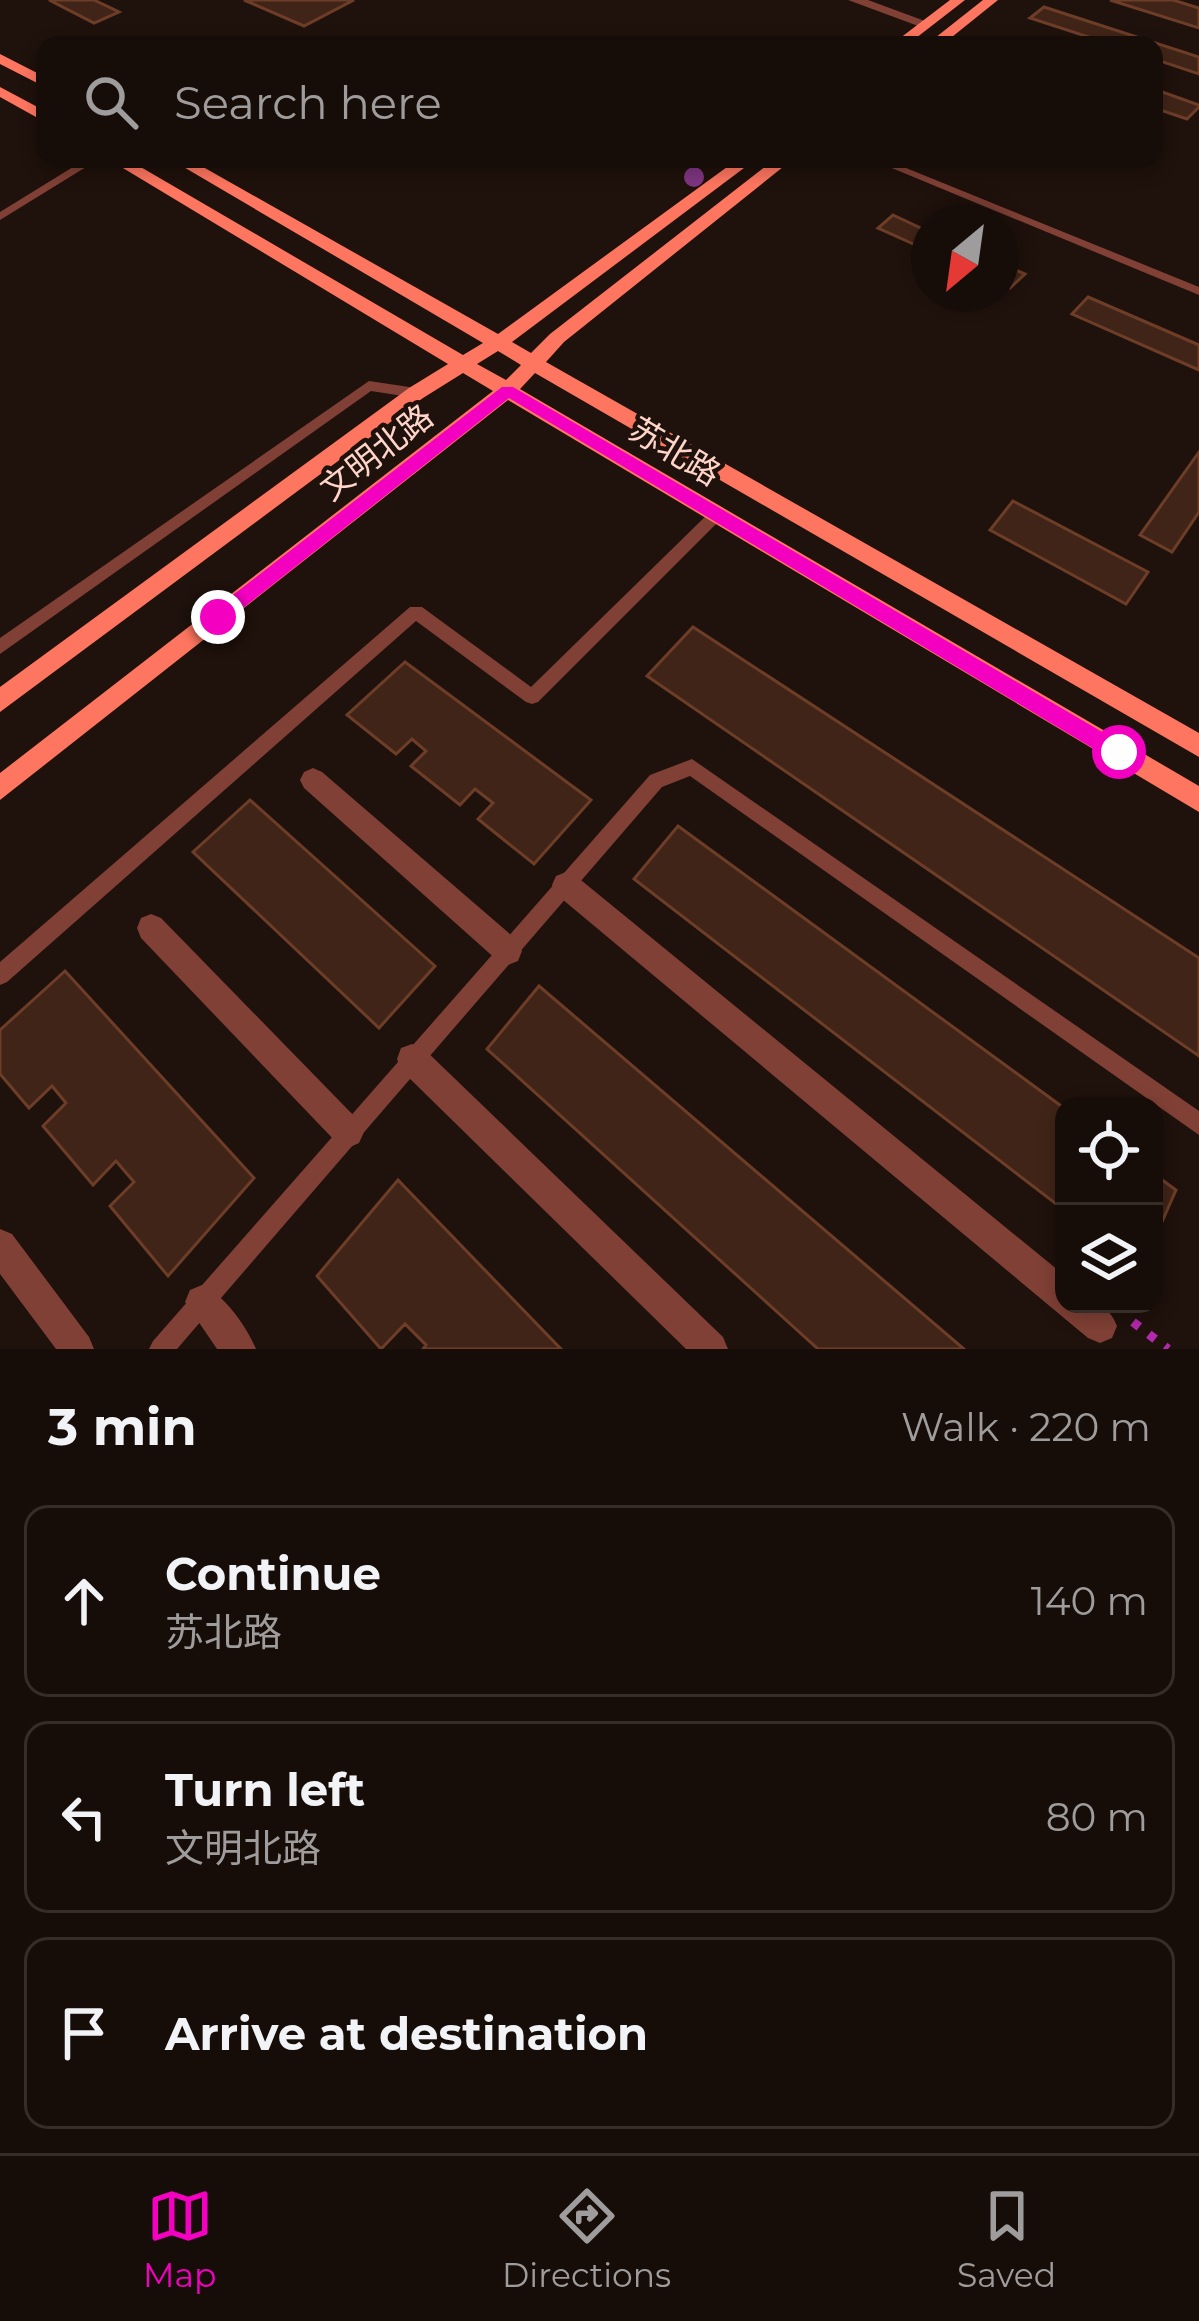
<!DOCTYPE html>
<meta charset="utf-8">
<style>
body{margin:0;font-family:Montserrat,"Noto Sans SC",sans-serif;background:#241b16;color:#f1f3f6}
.controls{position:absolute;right:36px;bottom:36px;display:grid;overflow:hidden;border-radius:24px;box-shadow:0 6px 18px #0003}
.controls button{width:108px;height:108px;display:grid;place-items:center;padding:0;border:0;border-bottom:3px solid #362d29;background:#170d08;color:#f1f3f6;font:60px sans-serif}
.compass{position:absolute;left:911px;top:204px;width:108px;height:108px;border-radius:50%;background:#170d08;box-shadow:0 6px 18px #0003;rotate:209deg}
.stop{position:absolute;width:36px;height:36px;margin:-27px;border:9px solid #f400c1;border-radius:50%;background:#fff}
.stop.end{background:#f400c1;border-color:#fff;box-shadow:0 3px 12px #0008}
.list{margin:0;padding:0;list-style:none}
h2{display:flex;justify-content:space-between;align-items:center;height:156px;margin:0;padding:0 48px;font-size:51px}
h2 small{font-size:39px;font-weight:400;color:#9e9c9c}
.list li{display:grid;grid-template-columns:78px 1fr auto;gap:36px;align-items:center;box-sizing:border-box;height:192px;margin:0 24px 24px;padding:0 24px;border:3px solid #362d29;border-radius:24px}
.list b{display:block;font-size:45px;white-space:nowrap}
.list p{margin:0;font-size:39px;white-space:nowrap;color:#9e9c9c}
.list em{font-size:39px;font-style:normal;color:#9e9c9c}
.icon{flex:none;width:66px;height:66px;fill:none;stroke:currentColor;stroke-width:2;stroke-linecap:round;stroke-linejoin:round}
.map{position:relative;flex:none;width:1199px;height:1349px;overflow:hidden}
.search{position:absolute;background:#170d08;box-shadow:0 6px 18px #0003;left:36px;right:36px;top:36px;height:132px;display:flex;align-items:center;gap:30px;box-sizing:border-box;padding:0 42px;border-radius:24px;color:#9e9c9c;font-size:45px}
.sheet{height:804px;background:#170d08}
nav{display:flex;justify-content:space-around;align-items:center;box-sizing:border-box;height:168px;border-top:3px solid #362d29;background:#170d08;font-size:33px;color:#9e9c9c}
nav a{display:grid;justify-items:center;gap:6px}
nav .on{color:#f400c1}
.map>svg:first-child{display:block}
.building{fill:#402417;stroke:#6d3d28;stroke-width:3}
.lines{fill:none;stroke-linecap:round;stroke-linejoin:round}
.path{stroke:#b329ac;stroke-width:9;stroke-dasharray:8 12;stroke-linecap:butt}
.lane{fill:#804035;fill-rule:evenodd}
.street{fill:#804035;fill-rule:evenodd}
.secondary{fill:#ff7660;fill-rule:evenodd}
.tree{fill:#7f3581}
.route{fill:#f400c1}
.labels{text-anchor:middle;stroke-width:9;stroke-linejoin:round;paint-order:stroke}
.street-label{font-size:33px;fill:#ffd5c9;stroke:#1f110b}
</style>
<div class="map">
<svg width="1199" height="1349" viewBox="0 0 1199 1349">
<rect width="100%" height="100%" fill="#1f110b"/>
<path class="building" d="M49,0H94L119,12L94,23Z
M244,0H354L304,26Z
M1110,0H1173L1199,8V28Z
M1044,7L1199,57V74L1154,59V45H1113L1030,18Z
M1154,89L1199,105V107L1187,119L1154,108Z
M893,215L929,232V251L878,228Z
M1001,264L1025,274L1010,288L1001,284Z
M1088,297L1199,345V370L1072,314Z
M1199,452V512L1172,552L1140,535Z
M1013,501L1148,572L1126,604L990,530Z
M693,627L1199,958V1056L647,676Z
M405,662L591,800L534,864L478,819L493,803L475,789L460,805L411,766L426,751L412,739L396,754L347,715Z
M250,800L435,966L379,1028L193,852Z
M678,826L1064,1108V1210L634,879Z
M65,971L254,1178L168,1276L110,1206L134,1182L116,1161L93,1185L43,1126L66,1103L52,1086L29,1108L0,1074V1030Z
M539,986L964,1349H818L487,1049Z
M1154,1174L1176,1190L1154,1240Z
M398,1180L561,1349H423L426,1345L405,1324L381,1349L317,1276Z"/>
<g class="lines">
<path class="path" d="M1133,1322L1168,1349"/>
<path class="lane" d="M86,159H99L0,220V212Z
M870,159H884L1199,287V295Z
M369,381L416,388L423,393L416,398L371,391L0,654V638Z
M717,508L722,510L724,514L722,518L538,702L532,704L526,702L416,621L7,982L0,985V962L410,607H422L531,687L712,510Z
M692,759L1199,1111V1135L690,776L662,787L177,1349H149L153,1341L650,775Z"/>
<path class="street" d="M848,0H868L933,24L921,27Z
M313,768L322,772L518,941L522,951L518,961L508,965L498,961L304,788L300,780L304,772Z
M566,872L576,876L1064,1275V1304C1089,1304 1107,1300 1117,1326L1112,1338L1100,1343L1088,1338L556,894L552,885L556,876Z
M151,914L161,918L359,1121L364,1132L359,1143L348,1148L337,1143L141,938L137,928L141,918Z
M412,1044L423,1048L723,1337L728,1349H686L401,1070L397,1059L401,1048Z
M0,1229L12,1234L89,1337L94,1349H56L0,1274Z
M202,1285C224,1294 247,1327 256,1349H217L185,1302L190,1290Z"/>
<path class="secondary" d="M950,0H965L907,45H891Z
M983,0H998L942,45H926Z
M0,54L45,77V87L0,64Z
M0,87L45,111V122L0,97Z
M108,159H127L463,355L483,343L170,159H189L498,334L738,159H756L512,342L531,353L550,334L775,159H793L564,342L546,362L1199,733V757L535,373L520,389L1199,786V812L508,400L0,800V773L493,391L463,373L423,398L0,712V687L409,388L448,364ZM498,351L521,365L506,380L477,364Z"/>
</g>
<circle class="tree" cx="694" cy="177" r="10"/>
<path class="route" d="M502,387H513L1126,746V759H1111L509,398L224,623H211V612Z"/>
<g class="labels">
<g class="street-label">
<text transform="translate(675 451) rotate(31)" y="12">苏北路</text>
<text transform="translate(376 452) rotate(-38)" y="12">文明北路</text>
</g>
</g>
</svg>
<div class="controls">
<button><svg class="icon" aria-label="locate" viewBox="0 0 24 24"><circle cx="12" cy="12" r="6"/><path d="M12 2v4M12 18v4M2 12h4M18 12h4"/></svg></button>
<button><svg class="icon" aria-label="layers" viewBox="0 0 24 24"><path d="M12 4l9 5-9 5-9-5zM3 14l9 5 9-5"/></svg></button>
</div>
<svg class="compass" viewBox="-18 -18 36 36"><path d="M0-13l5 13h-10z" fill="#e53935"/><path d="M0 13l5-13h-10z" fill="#9e9c9c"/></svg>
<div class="stop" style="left:1119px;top:752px"></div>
<div class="stop end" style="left:218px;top:617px"></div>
<div class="search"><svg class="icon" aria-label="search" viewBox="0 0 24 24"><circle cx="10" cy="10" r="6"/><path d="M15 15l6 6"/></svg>Search here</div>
</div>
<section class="sheet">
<h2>3 min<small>Walk · 220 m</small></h2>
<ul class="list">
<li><svg class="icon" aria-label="ahead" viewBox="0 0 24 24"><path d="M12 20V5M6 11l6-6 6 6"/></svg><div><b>Continue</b><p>苏北路</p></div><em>140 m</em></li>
<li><svg class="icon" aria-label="left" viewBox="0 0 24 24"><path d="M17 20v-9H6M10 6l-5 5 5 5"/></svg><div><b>Turn left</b><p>文明北路</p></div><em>80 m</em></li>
<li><svg class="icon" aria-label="arrive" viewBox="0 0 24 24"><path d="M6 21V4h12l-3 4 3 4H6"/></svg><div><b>Arrive at destination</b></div></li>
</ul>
</section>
<nav>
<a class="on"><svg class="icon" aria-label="map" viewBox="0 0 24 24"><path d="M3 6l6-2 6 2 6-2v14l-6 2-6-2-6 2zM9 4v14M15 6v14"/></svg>Map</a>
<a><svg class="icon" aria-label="directions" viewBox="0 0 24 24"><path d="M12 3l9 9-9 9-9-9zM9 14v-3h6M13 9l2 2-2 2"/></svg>Directions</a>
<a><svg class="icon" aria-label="saved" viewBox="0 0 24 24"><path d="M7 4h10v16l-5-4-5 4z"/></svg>Saved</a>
</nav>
